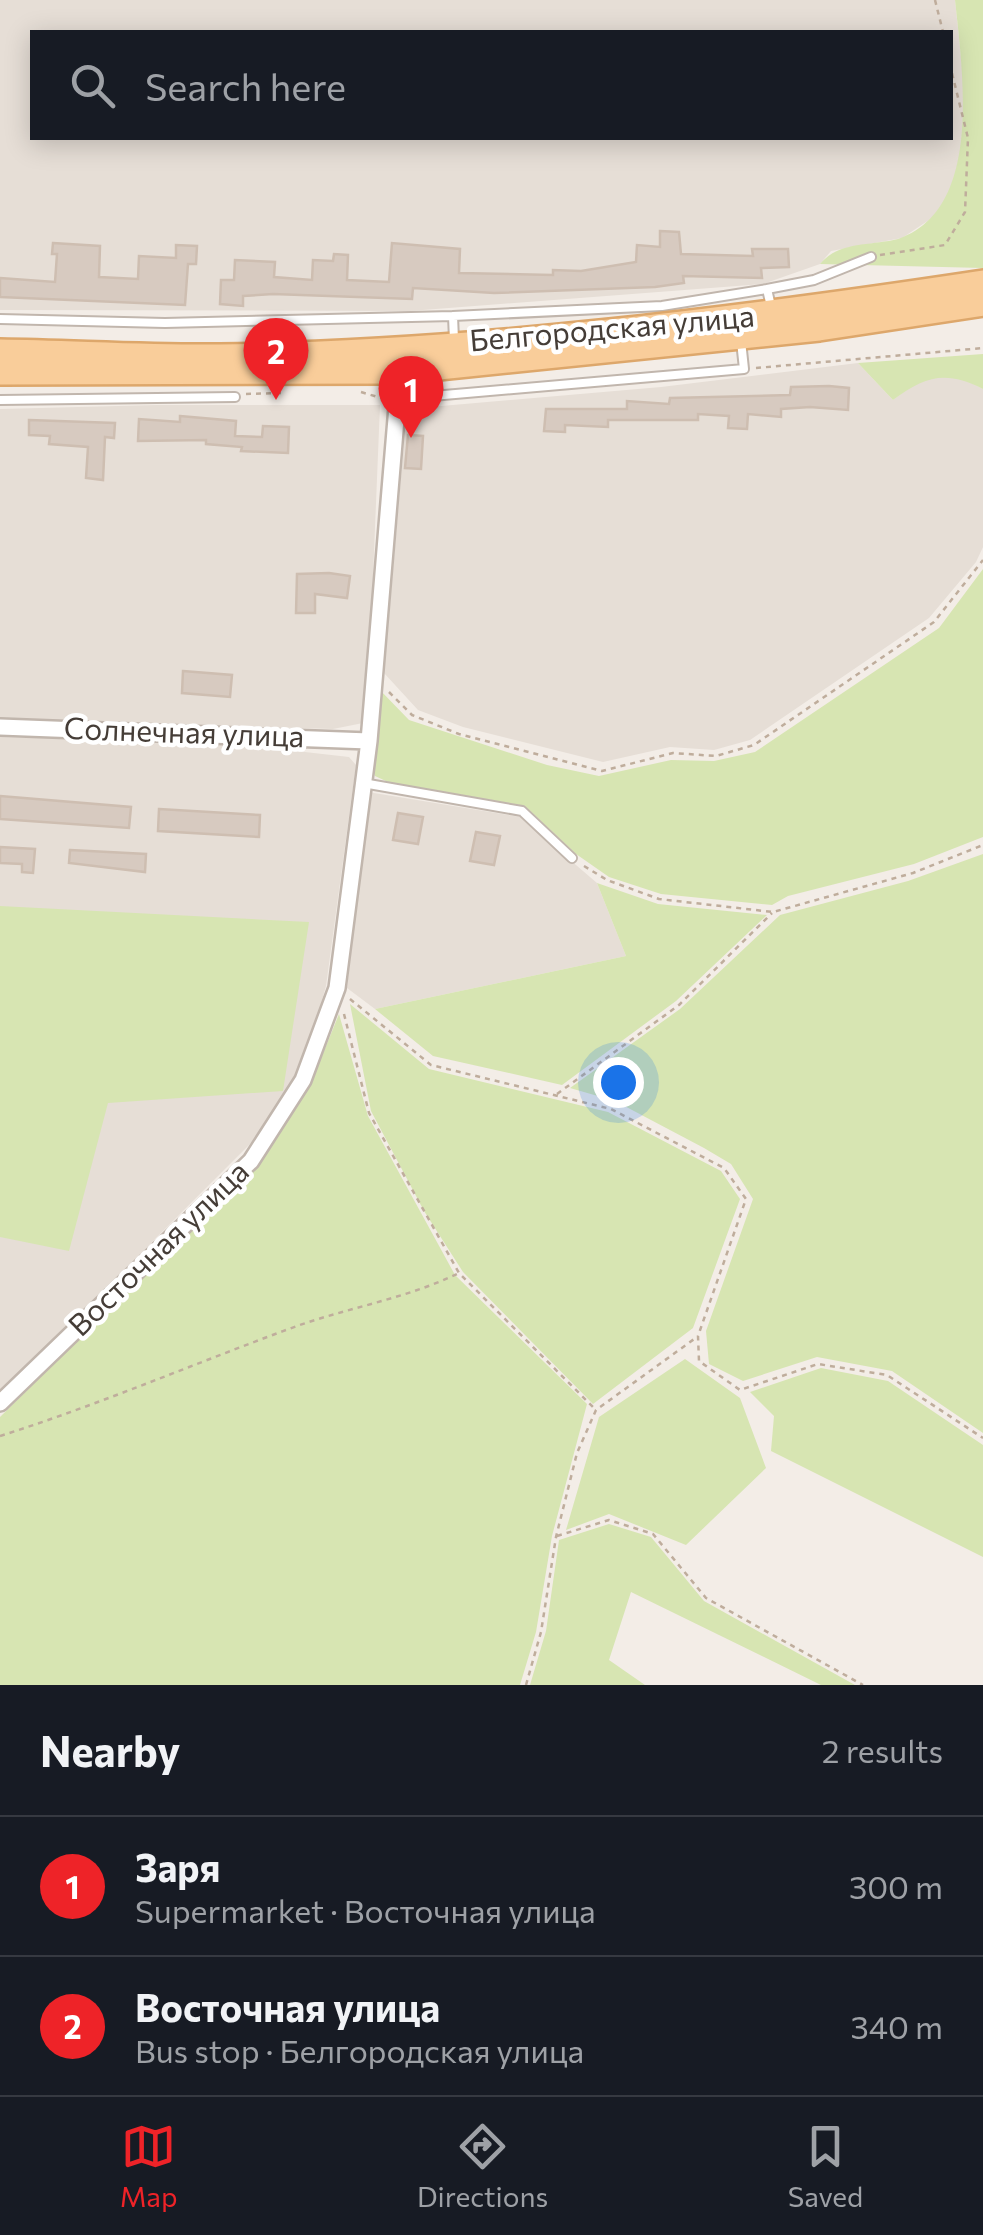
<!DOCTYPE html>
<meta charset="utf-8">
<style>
body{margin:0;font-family:Commissioner,sans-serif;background:#242831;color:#f1f3f6}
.you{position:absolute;left:618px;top:1082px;width:35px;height:35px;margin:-25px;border:8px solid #fff;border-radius:50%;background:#1a73e8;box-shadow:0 0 0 15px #1a73e833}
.badge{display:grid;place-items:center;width:65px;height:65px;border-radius:50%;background:#ee2328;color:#fff;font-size:32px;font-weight:700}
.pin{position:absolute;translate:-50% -82px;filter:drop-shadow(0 2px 5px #0008)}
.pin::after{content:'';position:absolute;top:52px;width:35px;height:30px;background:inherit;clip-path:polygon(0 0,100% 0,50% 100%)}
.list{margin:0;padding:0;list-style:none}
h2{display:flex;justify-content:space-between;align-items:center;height:130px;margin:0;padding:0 40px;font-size:42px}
h2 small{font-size:32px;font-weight:400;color:#9ea1a6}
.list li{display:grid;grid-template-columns:65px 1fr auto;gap:30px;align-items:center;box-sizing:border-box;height:140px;padding:0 40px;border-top:2px solid #363941}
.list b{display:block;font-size:38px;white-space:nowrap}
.list p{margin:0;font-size:32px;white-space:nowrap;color:#9ea1a6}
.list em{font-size:32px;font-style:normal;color:#9ea1a6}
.icon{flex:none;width:55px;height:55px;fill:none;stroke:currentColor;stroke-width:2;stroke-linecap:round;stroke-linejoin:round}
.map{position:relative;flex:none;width:983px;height:1685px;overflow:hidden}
.search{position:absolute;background:#171b24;box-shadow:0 5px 25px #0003;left:30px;right:30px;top:30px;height:110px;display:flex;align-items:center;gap:25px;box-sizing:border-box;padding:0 35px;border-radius:0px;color:#9ea1a6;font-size:38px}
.sheet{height:410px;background:#171b24}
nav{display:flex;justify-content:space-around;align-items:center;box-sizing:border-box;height:140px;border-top:2px solid #363941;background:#171b24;font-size:28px;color:#9ea1a6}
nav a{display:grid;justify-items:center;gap:5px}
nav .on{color:#ee2328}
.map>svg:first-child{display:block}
.residential{fill:#e6ded6;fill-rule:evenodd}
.green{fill:#d7e5b2}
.building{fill:#d7cac0;stroke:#cebeb1;stroke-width:2.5}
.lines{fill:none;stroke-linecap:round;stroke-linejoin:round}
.service-casing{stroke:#c1b6ad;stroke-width:12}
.minor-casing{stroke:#c1b6ad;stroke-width:20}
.primary-casing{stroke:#dda76b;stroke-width:30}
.path{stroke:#bfad9c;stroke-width:2.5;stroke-dasharray:5 5;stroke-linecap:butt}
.service{stroke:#fff;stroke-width:8}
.minor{stroke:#fff;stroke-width:15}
.primary{stroke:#f9cd9a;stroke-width:25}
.labels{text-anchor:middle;stroke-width:9;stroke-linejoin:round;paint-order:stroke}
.street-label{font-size:30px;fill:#453d37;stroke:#fff}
</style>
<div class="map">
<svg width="983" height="1685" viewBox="0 0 983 1685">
<rect width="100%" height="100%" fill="#f3ede7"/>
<path class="residential" d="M0,0H955L970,142L961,185L941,212L902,238L831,251L820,264L763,284L410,311L0,310ZM32,32H950V138H32Z
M858,363L893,400L923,377L958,376L983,389V547L976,562L929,618L750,740L714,750L670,747L603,762L463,727L418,710L384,673L407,409L661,387Z
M157,405H380L369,675L363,723L333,729L0,719V409Z
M0,737L215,742L349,757L356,765L326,986L300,1077L257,1137L0,1394Z
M368,792L520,817L597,883L626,956L375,1009L347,988Z"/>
<path class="green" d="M955,0H983V268L820,264C839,241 870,246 898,239C983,210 963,76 955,0Z
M983,354V389C946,370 925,376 893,400L858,363Z
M983,569V837L914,864L788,896L772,905L661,894L609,877L576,854L525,806L388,782L375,776L371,767L379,689L409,720L547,765L599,776L671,760L714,761L755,752L939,628Z
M983,854V1433L892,1371L817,1357L743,1381L709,1364L706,1331L753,1199L731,1164L704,1148L615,1101L570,1088L680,1009L780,915L908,881Z
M597,883L658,904L767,915L676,1001L562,1085L433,1056L375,1009L626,956Z
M0,906L309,922L283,1091L108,1103L69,1251L0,1237Z
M350,1004L429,1069L608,1112L721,1171L740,1199L693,1328L593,1404L463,1272L424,1211L371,1111Z
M339,1014L368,1116L455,1275L587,1404L552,1536L536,1632L520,1685H0V1417L255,1166L311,1083Z
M685,1359L740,1398L766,1468L686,1545L609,1514L566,1530L599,1417Z
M821,1368L888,1381L983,1445V1557L771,1451L774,1416L750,1392Z
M609,1524L651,1537L704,1601L855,1685H821L631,1592L609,1660L645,1685H530L546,1631L559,1540Z"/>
<path class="building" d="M660,231L679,232L681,254L753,256L752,249H788L789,267L761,268L762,278L683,276L684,283L655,287L494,293L413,288L412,299L273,294L243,296V306L220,304L221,280H234L235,260L275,262L274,277L312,280L313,260L333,261L334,254L348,255L347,280L389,282L392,243L460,249L459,273L553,275V270L581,271L636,262L637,245L660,247Z
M53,243L100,246L99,277L138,279L139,256L176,258V245L197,246L196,264H188L185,305L0,297V278L55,282L57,254H52Z
M829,386L849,388L848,410L810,407L781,409V417L748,414L747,429L728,428L729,416L698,414V420H608V427L565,425V432L544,431L546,409H627V401L669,404L670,398L790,395L791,387Z
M180,416L236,421L235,436L262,437L263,426L289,427L288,453L241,451L242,447L206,444V440L138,441L139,419L180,422Z
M29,420L115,423L114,438L105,437L103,480L86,478L88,447L49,444L50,436L29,435Z
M408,435L423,436L421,469L405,468Z
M329,573L350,576L347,598L315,594V613H296L297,574Z
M183,671L232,675L230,697L182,693Z
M0,796L131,807L129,828L0,819Z
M159,809L260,815L259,837L158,831Z
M398,813L423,817L418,844L393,840Z
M476,832L500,836L494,865L470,861Z
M0,847L35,849L33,873L22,872V864L0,863Z
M70,850L146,854L145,872L69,863Z"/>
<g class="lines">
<defs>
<path id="service" d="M772,311L767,289L814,280L871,257
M0,319L165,323L453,316
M454,340L453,316L662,306L767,289
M398,399L744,369L741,341
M0,400L235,397
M363,783L522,811L572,858"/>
<path id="minor" d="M0,727L369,741
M0,1403L251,1161L303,1080L337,988L369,741L400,371"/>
<path id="primary" d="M0,352C73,353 147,358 220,357C475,353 731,321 983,283
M0,372L400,371L819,328L983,303"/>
</defs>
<use href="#service" class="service-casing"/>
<use href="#minor" class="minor-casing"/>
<use href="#primary" class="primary-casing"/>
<path class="path" d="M935,0L943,32
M880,255L945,245L965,212L968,138L950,65
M756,368L983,348
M361,392L381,398
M246,394L283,393
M389,692L412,715L459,734L602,771L673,753L716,756L754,745L934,622L983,560
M584,866L607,880L659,899L773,912L913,873L983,845
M350,999L431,1065L611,1109L724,1168L746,1199L698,1336L699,1361L740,1390L818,1364L887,1375L983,1438
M344,1014L369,1113L459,1273L596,1410
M557,1094L679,1005L772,913
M0,1436C101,1404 198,1362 297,1326C351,1307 408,1298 459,1273
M557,1536L609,1520L653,1534L706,1598L863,1685
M526,1685L541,1632L556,1537L577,1453L596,1410L697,1337"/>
<use href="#service" class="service"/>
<use href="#minor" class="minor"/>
<use href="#primary" class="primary"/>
</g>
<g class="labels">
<g class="street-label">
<text transform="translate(612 329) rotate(-5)" y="10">Белгородская улица</text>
<text transform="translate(184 733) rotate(2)" y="10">Солнечная улица</text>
<text transform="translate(159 1249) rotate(-44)" y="10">Восточная улица</text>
</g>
</g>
</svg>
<div class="you"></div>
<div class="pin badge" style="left:411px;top:438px">1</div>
<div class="pin badge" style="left:276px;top:400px">2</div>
<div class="search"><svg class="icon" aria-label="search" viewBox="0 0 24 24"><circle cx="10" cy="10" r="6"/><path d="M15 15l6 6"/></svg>Search here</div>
</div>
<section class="sheet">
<h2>Nearby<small>2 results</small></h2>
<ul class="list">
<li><span class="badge">1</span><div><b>Заря</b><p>Supermarket · Восточная улица</p></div><em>300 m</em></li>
<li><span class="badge">2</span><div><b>Восточная улица</b><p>Bus stop · Белгородская улица</p></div><em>340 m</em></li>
</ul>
</section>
<nav>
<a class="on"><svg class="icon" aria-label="map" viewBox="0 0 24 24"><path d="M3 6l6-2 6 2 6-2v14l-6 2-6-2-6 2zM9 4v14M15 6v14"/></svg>Map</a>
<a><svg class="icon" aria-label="directions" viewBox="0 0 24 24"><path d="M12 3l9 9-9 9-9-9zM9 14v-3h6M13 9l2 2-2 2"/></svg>Directions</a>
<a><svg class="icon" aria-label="saved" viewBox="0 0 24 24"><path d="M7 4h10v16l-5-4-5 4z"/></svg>Saved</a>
</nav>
